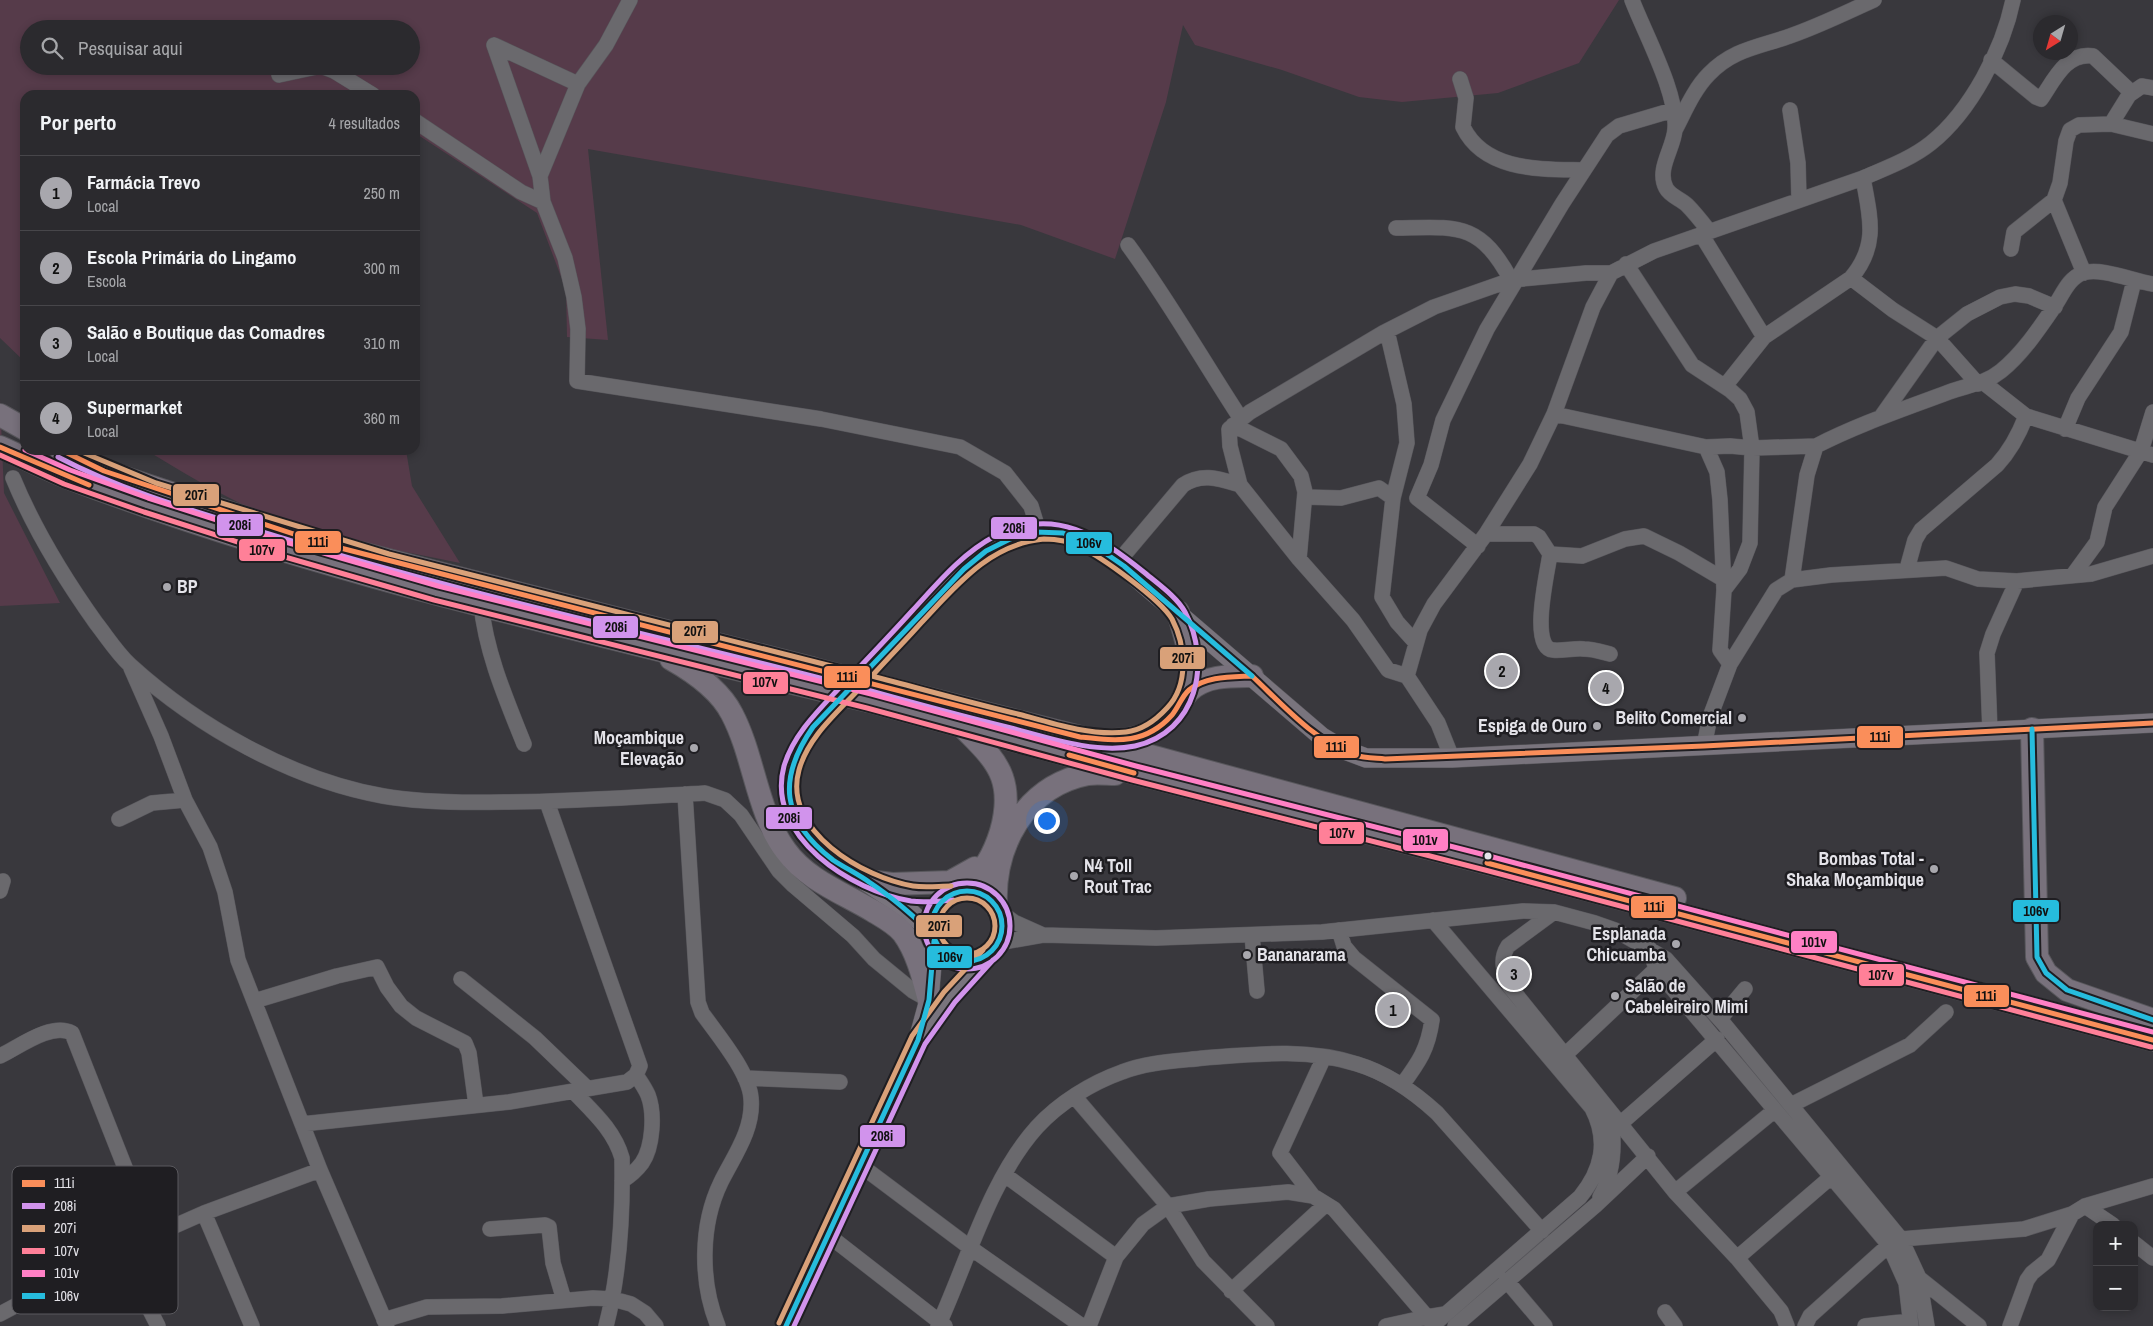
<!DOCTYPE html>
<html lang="pt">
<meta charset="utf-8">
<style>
body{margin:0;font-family:"Archivo Narrow",sans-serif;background:#333236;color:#f1f3f6}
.controls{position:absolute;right:15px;bottom:15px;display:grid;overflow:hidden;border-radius:10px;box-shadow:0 2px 8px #0003}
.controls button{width:45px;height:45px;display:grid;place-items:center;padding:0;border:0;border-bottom:1px solid #47464a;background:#2b2a2e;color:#f1f3f6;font:25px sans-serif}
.compass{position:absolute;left:2033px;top:15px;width:45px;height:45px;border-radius:50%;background:#2b2a2e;box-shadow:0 2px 8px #0003;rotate:217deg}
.you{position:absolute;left:1046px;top:820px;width:18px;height:18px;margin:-12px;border:4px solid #fff;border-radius:50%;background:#1a73e8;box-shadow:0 0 0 8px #1a73e833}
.badge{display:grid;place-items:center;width:32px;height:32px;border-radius:50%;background:#a8a7ad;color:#111;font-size:16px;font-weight:700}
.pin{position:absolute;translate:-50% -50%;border:2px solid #fff;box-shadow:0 1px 5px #0006}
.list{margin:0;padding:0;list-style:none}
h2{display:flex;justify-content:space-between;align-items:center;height:65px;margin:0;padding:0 20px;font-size:21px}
h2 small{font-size:16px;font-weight:400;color:#a6a7aa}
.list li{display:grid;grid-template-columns:32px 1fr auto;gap:15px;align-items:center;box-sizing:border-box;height:75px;padding:0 20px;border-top:1px solid #47464a}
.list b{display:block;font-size:19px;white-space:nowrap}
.list p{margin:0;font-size:16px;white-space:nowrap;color:#a6a7aa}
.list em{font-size:16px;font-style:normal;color:#a6a7aa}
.icon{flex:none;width:28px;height:28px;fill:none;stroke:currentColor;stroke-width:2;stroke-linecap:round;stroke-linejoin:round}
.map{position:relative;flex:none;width:2153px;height:1326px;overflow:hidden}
.search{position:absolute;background:#2b2a2e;box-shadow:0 2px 8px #0003;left:20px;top:20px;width:400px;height:55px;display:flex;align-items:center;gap:12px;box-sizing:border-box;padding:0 18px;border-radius:28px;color:#a6a7aa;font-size:19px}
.panel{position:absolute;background:#2b2a2e;box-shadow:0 2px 8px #0003;left:20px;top:90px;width:400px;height:365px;border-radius:15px}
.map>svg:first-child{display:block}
.green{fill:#563b4a;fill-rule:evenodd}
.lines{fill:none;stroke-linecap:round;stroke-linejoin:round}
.minor-casing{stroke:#58575c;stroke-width:16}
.major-casing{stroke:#58575c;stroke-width:20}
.highway-casing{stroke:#58575c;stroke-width:24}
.minor{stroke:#6a696d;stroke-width:15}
.major{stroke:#79747d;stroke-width:19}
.highway{stroke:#78717c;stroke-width:22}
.highway-bridge-casing{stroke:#58575c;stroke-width:24;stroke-linecap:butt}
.highway-bridge{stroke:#78717c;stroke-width:22}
.bus-1-casing{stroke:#1f1e22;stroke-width:9}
.bus-2-casing{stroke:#1f1e22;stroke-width:9}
.bus-3-casing{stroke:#1f1e22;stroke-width:9}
.bus-4-casing{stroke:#1f1e22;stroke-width:9}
.bus-5-casing{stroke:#1f1e22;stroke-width:9}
.bus-6-casing{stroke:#1f1e22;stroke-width:9}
.bus-1{stroke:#fa8e5a;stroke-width:5}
.bus-2{stroke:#d193ec;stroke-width:5}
.bus-3{stroke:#d9a179;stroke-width:5}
.bus-4{stroke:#ff8098;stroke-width:5}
.bus-5{stroke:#ff80c5;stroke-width:5}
.bus-6{stroke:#26bcdd;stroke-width:5}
.poi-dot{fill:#a8a7ad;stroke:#1f1e22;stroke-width:2}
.bus-dot{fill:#e4e3e9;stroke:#1f1e22;stroke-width:2}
.labels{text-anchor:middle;stroke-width:5;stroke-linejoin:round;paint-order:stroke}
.poi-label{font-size:18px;font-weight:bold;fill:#e4e3e9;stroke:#1f1e22;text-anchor:end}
.key{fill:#1f1e22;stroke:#5a595e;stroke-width:1}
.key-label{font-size:14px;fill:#e4e3e9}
.line-badge{stroke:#1f1e22;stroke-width:2}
.pale-badge-label{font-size:14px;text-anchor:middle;font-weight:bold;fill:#111}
</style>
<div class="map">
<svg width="2153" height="1326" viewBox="0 0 2153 1326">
<rect width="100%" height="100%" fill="#39383d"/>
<path class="green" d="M0,0H1619L1579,63L1498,93L1402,102L1359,97L1282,70L1195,45L1183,25L1166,102L1115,259L1021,225L588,149L608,340L567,337L566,290L537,213L415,133V95H25V362L0,338ZM29,29H411V66H29Z
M0,399L4,493L60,603L0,606Z
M146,450H406L412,486L460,563C395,549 326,540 264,514C223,497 184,473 146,450Z"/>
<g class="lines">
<defs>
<path id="minor" d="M630,0L606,45L578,84L540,176L543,202L565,258L574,297L578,329L577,381L821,419L960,447L1005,473L1031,506L1039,532
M1632,0C1645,34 1678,94 1675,129C1674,148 1656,169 1666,188C1670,196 1681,199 1687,205C1695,213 1702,222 1709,231
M494,45L540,176
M494,45L578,84
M1991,60L2036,97L2041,99C2054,80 2066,52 2093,56L2132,93
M279,75L321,66L334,71L373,95
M1460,79L1466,98L1463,127C1485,172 1542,169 1584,170
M1790,110L1798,163L1799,200
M415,121L521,192L543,202
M2111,124L2153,134
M1675,130C1685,111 1694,89 1709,74C1733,49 1759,47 1790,36C1819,26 1847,12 1874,0
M1396,228C1457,227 1479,221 1511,280
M1701,234L1764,337
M1128,245C1169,301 1203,361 1241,419
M2011,249L2014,232L2054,200
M1626,264L1692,365L1730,390L1740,399L1747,412L1752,448L1750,543L1740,569L1724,590
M2084,273L2054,200L2060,183L2066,141L2070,130L2079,125L2111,124L2129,95L2142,86L2153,88
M1851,278L1893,310L1937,338L1978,384
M1387,331L1404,404L1407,443L1393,498L1382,597L1397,622L1415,642
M1725,386L1764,337L1851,278C1879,245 1870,217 1863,178
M1554,414L1706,447L1730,446L1752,448L1816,446
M2026,416L2153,455
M1881,417L1937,338L1967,314L2000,297L2015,294L2029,296L2055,307
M1233,425L1281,449L1301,476L1305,492L1299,559
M2065,429L2078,398L2121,332L2134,281
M1706,447L1717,472L1720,500L1724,590L1720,650L1730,664
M13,478C34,529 64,578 96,623C107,637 117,653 130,665C198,727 293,780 383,796C423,803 464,803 504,802C571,802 638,797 705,793L725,800L741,815L779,871L793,885L853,936L874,959L913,991L929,1000L933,999
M1305,497L1341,498L1379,488L1393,498
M1486,534H1534L1539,537L1550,554C1548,570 1529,648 1553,650C1563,651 1574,648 1584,649C1593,649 1602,652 1610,654
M1478,546L1417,498L1431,465L1443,420L1487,329L1562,204L1607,135L1619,126L1673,110
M1550,554L1582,556L1625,539L1644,536L1679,553L1723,579
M1118,562L1183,485C1202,472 1220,479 1240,485
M1907,569L1915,540L1921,530L1997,465C2010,451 2019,434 2026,416L1984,383
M2073,575L2097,542L2105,507L2141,451L2153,412
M1792,580L1807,475L1816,446C1859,424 1904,409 1949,392C1968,385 1985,384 2001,371C2022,354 2039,329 2054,307C2062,296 2068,278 2083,273C2101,267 2133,281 2153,284
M481,604C486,653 506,699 524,744
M131,668L161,736L185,800L210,847L225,892L238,960L320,1170L387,1326
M1407,676L1420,630L1434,604L1486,534L1530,464L1554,414L1593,307L1611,273L1654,251L1863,178C1886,168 1911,159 1931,143C1971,111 2003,49 2013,0
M1990,732L1987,653L1993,634L2017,581
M1704,746L1710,717L1730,664L1776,590L1792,580L1831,575L1946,568L1978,579L2017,581L2091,574L2153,556
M1452,758L1438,723L1407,676L1388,670L1353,620L1299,559L1240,485L1230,446L1229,429L1250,412L1383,333L1434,307L1511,280L1586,273H1611
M685,794L698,1002L702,1013C717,1034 749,1072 751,1098C754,1129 734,1156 721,1182C700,1225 700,1282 718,1326
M119,819L152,803L185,800
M0,891L3,881
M999,911L1014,922L1043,935
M1554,912L1508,946C1499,960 1504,972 1510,987L1675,1192L1737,1258L1781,1311L1787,1326
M1339,930L1344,946L1354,958L1432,1020C1428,1049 1419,1062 1402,1085
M1252,935L1257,991
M998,943L1043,935L1156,938L1322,932L1523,911L1554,912L1595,923L1615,930L1666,959L1724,1024L1901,1239L1919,1278L1927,1326
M1650,949L1656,969L1889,1245L1906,1283L1911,1326
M461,979L535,1038L587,1088
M254,1001L337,976L377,967L387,987L401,1006L416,1018L465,1043L469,1053L476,1105
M1720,1019L1745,989
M1566,1054L1656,969
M0,1056C19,1047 51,1022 72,1033L152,1236
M745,1078L840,1082
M573,1091C593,1112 614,1130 622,1158C623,1213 620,1272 606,1326
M1074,1096L1168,1206L1203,1261L1267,1326
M1791,1105L1910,1045L1946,1012
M302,1124L509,1102L627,1082L636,1075L640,1066L547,802
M1620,1124L1717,1039
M860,1165L972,1249L1082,1326
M1005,1175L1116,1257
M622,1181C630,1176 636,1171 642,1163C653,1147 655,1113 648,1095C645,1088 640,1081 636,1075
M1675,1192L1775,1110
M1313,1196L1280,1153L1324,1057
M1600,1197C1615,1171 1615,1141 1610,1113
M2085,1206L2113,1225
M204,1213L252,1326
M490,1229L545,1225L549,1227L553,1263L564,1300
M828,1235L945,1326
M1901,1239L2024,1229L2072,1214L2085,1206L2153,1186
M2134,1243L2153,1258
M123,1257L158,1326
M1737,1258L1831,1177
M1919,1278L1979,1326
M1506,1280L1545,1326
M1231,1291L1326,1204
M1665,1312L1675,1326
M0,1314L58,1283L123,1257L152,1236L204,1213L320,1170
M384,1320L427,1307L502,1306L593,1298L613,1299L631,1304L645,1313L656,1326
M938,1326C967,1263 990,1179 1037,1127C1059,1103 1091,1083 1122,1072C1147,1062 1177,1061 1204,1058C1255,1054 1307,1048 1357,1064C1387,1073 1414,1092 1437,1113L1542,1231
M1089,1326L1116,1257L1143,1224L1168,1206L1209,1199L1288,1192L1313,1196L1334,1209L1427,1317L1445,1314
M1386,1326L1427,1317
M1432,1326L1580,1197C1602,1170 1609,1141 1592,1108L1433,920
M1455,1326L1596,1205L1648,1156
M1805,1326L1810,1316L1889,1245
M1865,1326L1910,1321
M2010,1326L2027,1280L2032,1273L2048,1260L2072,1214"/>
<path id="major" d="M932 926a35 35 0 1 1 70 0a35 35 0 1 1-70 0Z
M932,933L907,909L831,858L802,827L790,801V775L795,756L813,727C844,694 876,660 907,627C967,563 1019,495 1111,556L1322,737L1342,749L1366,758H1452L2153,723
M926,1028L949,997L985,957
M786,1326L918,1040L929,1000L934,941"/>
<path id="highway" d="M0,415L25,429
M0,447C23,457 46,469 69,478C304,568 553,623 797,684
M61,450L104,471L321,543L811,668
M1178,612C1186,641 1194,660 1189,690
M671,659C694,672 720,690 732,714C755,758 756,811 786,851C807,880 843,893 873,911C883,917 896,924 903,933C917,952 923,977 929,1000
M879,686L1080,737L1675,898
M869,701L1134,773L1487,863L2153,1040
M2032,729L2037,957L2046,973L2067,990L2153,1020
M1109,740C1135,741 1157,734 1174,713C1179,706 1183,697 1189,691C1206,675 1231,676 1252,676
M868,881L892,884L950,882L975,868
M962,891C992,871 1015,813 1002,777C995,757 976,741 962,726
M996,906C993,846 1025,786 1088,774C1097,773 1107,774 1115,774"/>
</defs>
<use href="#minor" class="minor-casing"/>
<use href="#major" class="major-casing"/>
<use href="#highway" class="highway-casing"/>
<use href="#minor" class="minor"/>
<use href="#major" class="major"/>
<use href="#highway" class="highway"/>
<defs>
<path id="highway-bridge" d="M811,668L879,686
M797,684L869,701"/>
</defs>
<use href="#highway-bridge" class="highway-bridge-casing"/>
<use href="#highway-bridge" class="highway-bridge"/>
<defs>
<path id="bus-1" d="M0,447L89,485
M61,450L104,471L321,543L1080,737C1117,741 1145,745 1172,715C1178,708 1182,696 1189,690C1206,676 1231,677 1252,676C1282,704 1314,741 1354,755C1364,758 1375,758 1385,759L1704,746L2153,723
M1069,755L1134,773
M1487,863L2153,1040"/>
<path id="bus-2" d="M58,457C128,494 205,514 282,538C466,595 656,635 843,684C820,709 794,733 784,766C765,837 852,891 911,901C925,903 939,901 953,900
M855,672C874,652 893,632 912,611C937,584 961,554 995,536C1055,506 1099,536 1145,573C1158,584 1177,597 1185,612C1212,663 1197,732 1135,746C1096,754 1049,738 1011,728C961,716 910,702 860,688
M924 926a43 43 0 1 1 86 0a43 43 0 1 1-86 0Z
M794,1326L925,1044L955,1002L993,960"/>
<path id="bus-3" d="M77,450L156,483L389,554L855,672
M1044,539C1056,539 1069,541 1080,547C1102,557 1160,599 1172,619C1186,646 1189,685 1167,708C1156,720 1143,730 1126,732C1092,736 1054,724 1022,715C971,703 922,689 872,676C888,658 905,641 921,623C956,586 989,544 1044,539Z
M860,688C837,713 808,737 799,770C782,831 864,878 913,886C926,888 939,886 951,886
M939 926a28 28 0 1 1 56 0a28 28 0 1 1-56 0Z
M779,1323L912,1036L944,992L983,950"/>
<path id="bus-4" d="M0,455L64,484L144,512L278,555L434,600L867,708L1132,780L1485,870L2151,1047"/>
<path id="bus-5" d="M25,450L70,470L148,498L282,541L438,586L871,694L1136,766L1489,856L2153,1032"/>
<path id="bus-6" d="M2032,729L2037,957L2046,973L2067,990L2153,1020
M932 926a35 35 0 1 1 70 0a35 35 0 1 1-70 0Z
M932,933C912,915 892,897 869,882C858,874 845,868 833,860C781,820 777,779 813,727L964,569L986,551L1010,539L1035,532L1063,533L1092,544L1124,566L1252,676
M786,1326L918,1040L929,1000L934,941"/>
</defs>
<use href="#bus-1" class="bus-1-casing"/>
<use href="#bus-2" class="bus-2-casing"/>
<use href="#bus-3" class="bus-3-casing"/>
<use href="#bus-4" class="bus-4-casing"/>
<use href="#bus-5" class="bus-5-casing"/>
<use href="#bus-6" class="bus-6-casing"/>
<use href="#bus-1" class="bus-1"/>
<use href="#bus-2" class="bus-2"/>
<use href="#bus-3" class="bus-3"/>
<use href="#bus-4" class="bus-4"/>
<use href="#bus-5" class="bus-5"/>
<use href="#bus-6" class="bus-6"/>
</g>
<g class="poi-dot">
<circle cx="167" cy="587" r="5"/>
<circle cx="1742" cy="718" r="5"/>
<circle cx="1597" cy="726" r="5"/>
<circle cx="694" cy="748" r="5"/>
<circle cx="1934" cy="869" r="5"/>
<circle cx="1074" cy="876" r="5"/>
<circle cx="1676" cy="944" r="5"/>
<circle cx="1247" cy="955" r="5"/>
<circle cx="1615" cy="996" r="5"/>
</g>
<circle class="bus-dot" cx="1488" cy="856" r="4.5"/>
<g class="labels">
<g class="poi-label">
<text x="177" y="593" text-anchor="start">BP</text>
<text x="1732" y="724">Belito Comercial</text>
<text x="1587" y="732">Espiga de Ouro</text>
<text x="684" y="744">Moçambique<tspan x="684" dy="21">Elevação</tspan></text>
<text x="1924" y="865">Bombas Total -<tspan x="1924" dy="21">Shaka Moçambique</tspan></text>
<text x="1084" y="872" text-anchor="start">N4 Toll<tspan x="1084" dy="21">Rout Trac</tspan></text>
<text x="1666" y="940">Esplanada<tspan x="1666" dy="21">Chicuamba</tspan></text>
<text x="1257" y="961" text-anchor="start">Bananarama</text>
<text x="1625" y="992" text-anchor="start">Salão de<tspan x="1625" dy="21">Cabeleireiro Mimi</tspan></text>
</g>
</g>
<rect x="12" y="1166" width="166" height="148" rx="8" class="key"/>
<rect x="22" y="1180" width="23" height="7" fill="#fa8e5a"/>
<rect x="22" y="1203" width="23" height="6" fill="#d193ec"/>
<rect x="22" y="1225" width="23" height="7" fill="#d9a179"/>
<rect x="22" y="1248" width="23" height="6" fill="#ff8098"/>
<rect x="22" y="1270" width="23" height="7" fill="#ff80c5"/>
<rect x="22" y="1293" width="23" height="6" fill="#26bcdd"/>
<g class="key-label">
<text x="54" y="1188">111i</text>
<text x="54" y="1211">208i</text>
<text x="54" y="1233">207i</text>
<text x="54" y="1256">107v</text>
<text x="54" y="1278">101v</text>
<text x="54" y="1301">106v</text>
</g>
<g class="line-badge">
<rect x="172" y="483" width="48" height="24" rx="5" fill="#d9a179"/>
<rect x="216" y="513" width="48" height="24" rx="5" fill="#d193ec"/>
<rect x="990" y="516" width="48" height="24" rx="5" fill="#d193ec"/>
<rect x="294" y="530" width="48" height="24" rx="5" fill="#fa8e5a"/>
<rect x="1065" y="531" width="48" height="24" rx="5" fill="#26bcdd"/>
<rect x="238" y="538" width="48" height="24" rx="5" fill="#ff8098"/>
<rect x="592" y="615" width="47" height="24" rx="5" fill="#d193ec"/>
<rect x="671" y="620" width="48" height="24" rx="5" fill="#d9a179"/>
<rect x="1159" y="646" width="47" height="24" rx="5" fill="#d9a179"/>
<rect x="823" y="665" width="48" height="24" rx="5" fill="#fa8e5a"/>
<rect x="742" y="671" width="47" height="24" rx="5" fill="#ff8098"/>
<rect x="1856" y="725" width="48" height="24" rx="5" fill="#fa8e5a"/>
<rect x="1313" y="735" width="47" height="24" rx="5" fill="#fa8e5a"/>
<rect x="765" y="806" width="48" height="24" rx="5" fill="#d193ec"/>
<rect x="1318" y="821" width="47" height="24" rx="5" fill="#ff8098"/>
<rect x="1402" y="828" width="47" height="24" rx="5" fill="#ff80c5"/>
<rect x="1630" y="895" width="47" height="24" rx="5" fill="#fa8e5a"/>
<rect x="2012" y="899" width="48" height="24" rx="5" fill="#26bcdd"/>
<rect x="915" y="914" width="48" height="24" rx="5" fill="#d9a179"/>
<rect x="1790" y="930" width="48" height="24" rx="5" fill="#ff80c5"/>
<rect x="926" y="945" width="47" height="24" rx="5" fill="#26bcdd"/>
<rect x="1858" y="963" width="47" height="24" rx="5" fill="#ff8098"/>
<rect x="1963" y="984" width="47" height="24" rx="5" fill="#fa8e5a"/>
<rect x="859" y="1124" width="47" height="24" rx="5" fill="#d193ec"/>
</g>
<g class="pale-badge-label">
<text x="196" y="500">207i</text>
<text x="240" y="530">208i</text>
<text x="1014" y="533">208i</text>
<text x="318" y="547">111i</text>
<text x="1089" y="548">106v</text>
<text x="262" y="555">107v</text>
<text x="616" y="632">208i</text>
<text x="695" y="636">207i</text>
<text x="1183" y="663">207i</text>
<text x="847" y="682">111i</text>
<text x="765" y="687">107v</text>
<text x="1880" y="742">111i</text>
<text x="1336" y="752">111i</text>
<text x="789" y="823">208i</text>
<text x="1342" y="838">107v</text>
<text x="1425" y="845">101v</text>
<text x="1654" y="912">111i</text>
<text x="2036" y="916">106v</text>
<text x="939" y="931">207i</text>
<text x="1814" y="947">101v</text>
<text x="950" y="962">106v</text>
<text x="1881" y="980">107v</text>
<text x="1986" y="1001">111i</text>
<text x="882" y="1141">208i</text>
</g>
</svg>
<div class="controls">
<button>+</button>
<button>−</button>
</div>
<svg class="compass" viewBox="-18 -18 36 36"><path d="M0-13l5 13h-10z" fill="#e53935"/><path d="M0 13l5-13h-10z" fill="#a6a7aa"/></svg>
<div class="you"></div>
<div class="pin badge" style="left:1393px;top:1010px">1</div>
<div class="pin badge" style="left:1502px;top:671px">2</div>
<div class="pin badge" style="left:1514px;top:974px">3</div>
<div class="pin badge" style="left:1606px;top:688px">4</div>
<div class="search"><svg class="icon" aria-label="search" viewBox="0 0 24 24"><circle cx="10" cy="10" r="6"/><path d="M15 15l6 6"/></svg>Pesquisar aqui</div>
<section class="panel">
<h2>Por perto<small>4 resultados</small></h2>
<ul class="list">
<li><span class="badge">1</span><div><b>Farmácia Trevo</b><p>Local</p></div><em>250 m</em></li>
<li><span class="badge">2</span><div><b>Escola Primária do Lingamo</b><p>Escola</p></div><em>300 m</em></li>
<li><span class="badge">3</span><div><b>Salão e Boutique das Comadres</b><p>Local</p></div><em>310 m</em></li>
<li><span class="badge">4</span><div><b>Supermarket</b><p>Local</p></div><em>360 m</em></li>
</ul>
</section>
</div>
